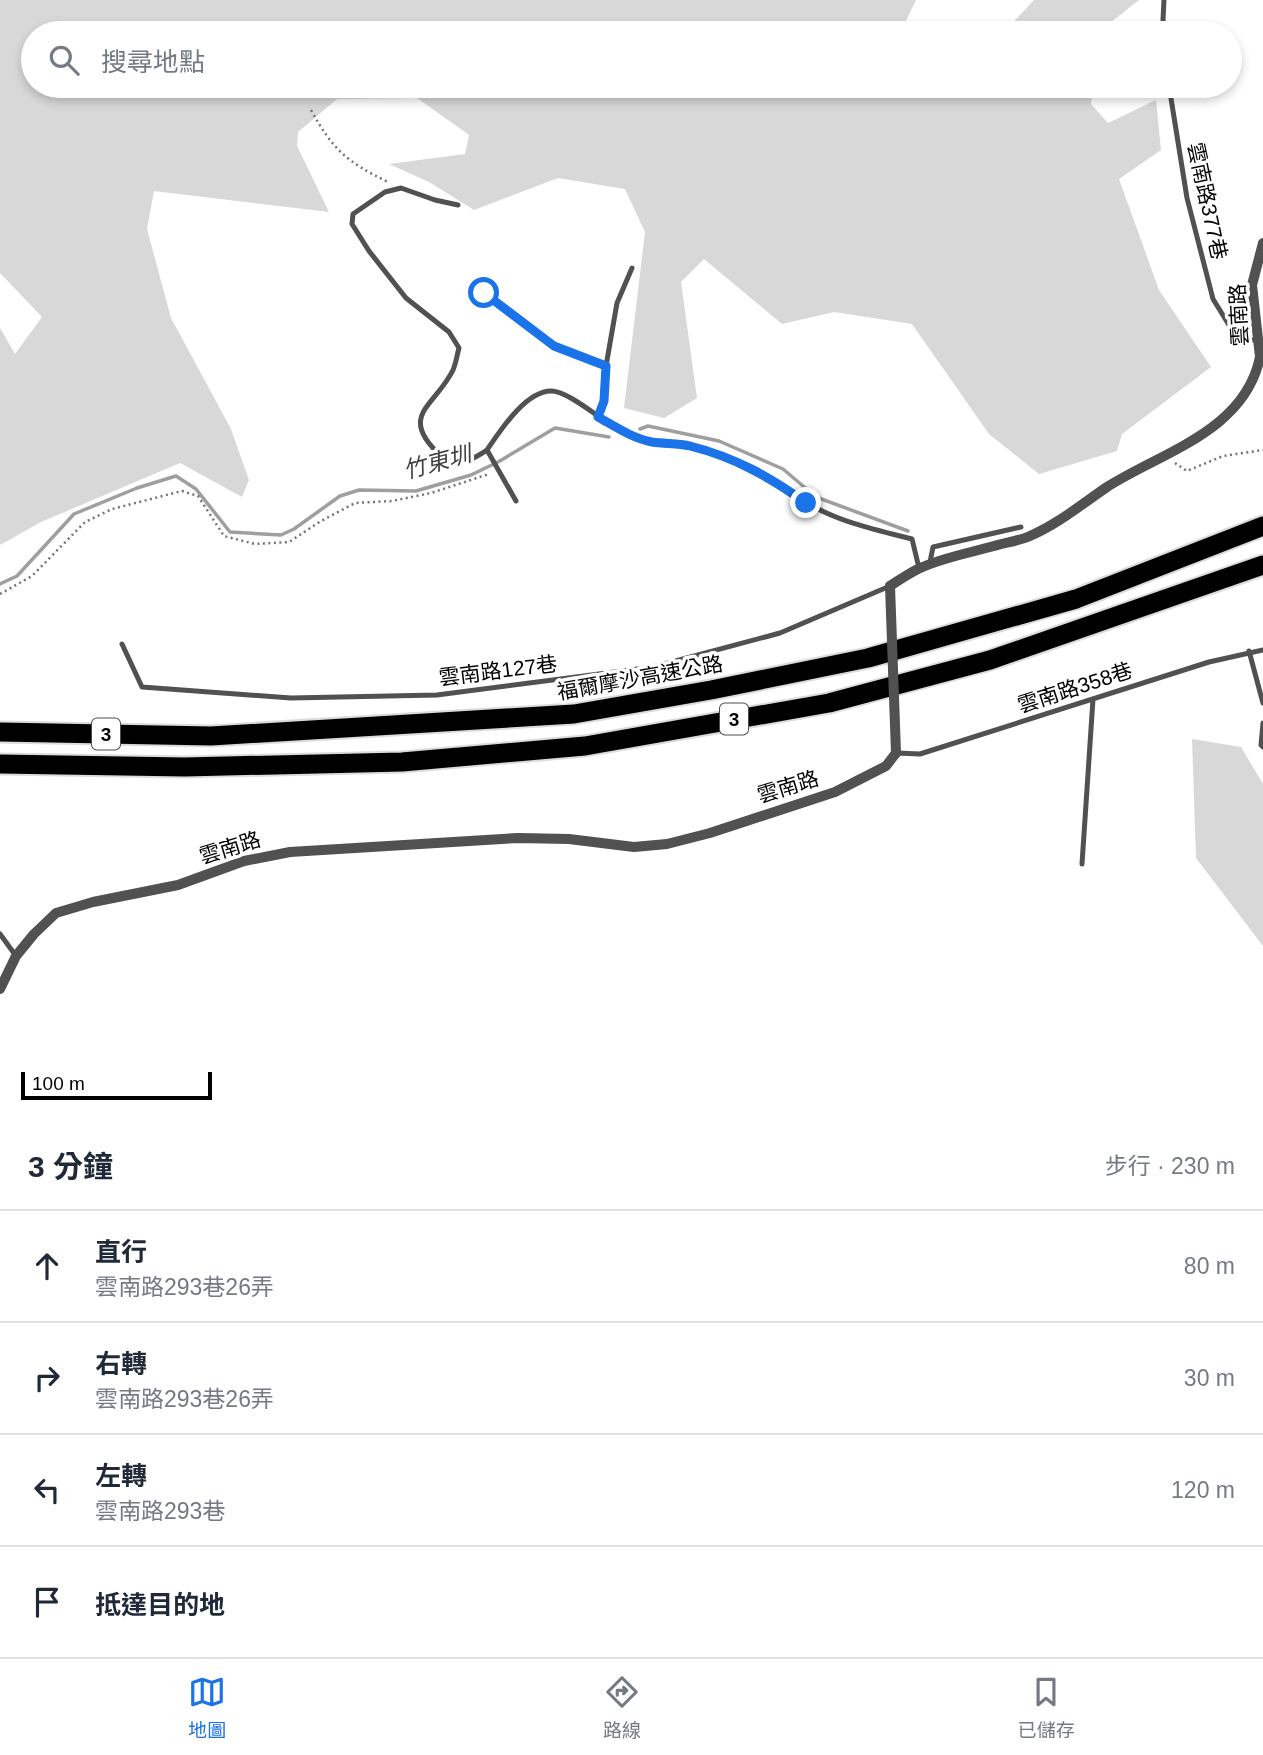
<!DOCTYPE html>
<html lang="zh-TW">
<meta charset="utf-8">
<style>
body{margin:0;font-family:Helvetica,"Noto Sans TC",sans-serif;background:#f2f2f3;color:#1f2937}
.scale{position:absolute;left:21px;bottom:18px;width:191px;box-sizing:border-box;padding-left:7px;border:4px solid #000;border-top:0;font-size:19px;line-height:24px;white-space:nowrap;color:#000;-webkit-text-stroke:5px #fff;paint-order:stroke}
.stop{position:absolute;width:21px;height:21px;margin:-16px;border:5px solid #1a73e8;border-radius:50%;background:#fff}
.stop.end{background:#1a73e8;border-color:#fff;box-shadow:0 2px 7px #0008}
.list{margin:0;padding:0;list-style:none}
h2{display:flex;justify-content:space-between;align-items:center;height:91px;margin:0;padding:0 28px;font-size:30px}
h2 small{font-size:23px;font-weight:400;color:#747a83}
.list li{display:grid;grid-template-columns:46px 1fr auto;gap:21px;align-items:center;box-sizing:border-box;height:112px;padding:0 28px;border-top:2px solid #e0e1e3}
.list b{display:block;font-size:26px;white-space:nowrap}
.list p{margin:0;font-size:23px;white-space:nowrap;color:#747a83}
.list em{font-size:23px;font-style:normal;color:#747a83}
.icon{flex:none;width:38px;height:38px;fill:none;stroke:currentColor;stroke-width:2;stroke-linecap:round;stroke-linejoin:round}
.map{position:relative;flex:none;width:1263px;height:1118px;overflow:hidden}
.search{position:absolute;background:#fff;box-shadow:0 4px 10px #0003;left:21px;right:21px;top:21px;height:77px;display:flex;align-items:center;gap:18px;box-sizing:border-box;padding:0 24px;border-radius:38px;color:#747a83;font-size:26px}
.sheet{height:539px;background:#fff}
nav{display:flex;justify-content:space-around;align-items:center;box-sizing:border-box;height:98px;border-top:2px solid #e0e1e3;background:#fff;font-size:19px;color:#747a83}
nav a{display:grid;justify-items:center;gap:4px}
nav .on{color:#1a73e8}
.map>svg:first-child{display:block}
.green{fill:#d8d8d8}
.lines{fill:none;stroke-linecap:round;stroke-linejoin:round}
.stream{stroke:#9f9f9f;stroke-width:3.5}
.highway-casing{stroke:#dbdbdb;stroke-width:23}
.path{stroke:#737373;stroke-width:2.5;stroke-dasharray:2 3.5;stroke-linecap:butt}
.lane{stroke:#515151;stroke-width:5}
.street{stroke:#515151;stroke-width:10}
.highway{stroke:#000;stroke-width:19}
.street-bridge{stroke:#515151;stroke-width:10}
.route{stroke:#1a73e8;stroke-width:9}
.labels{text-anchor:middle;stroke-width:7;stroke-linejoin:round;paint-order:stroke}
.shield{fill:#fff;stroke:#4c4c4c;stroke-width:2}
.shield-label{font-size:19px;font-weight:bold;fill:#000}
.street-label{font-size:21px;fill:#000;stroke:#fff}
.water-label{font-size:23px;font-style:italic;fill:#404040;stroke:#fff}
</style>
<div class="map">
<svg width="1263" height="1118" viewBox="0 0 1263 1118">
<rect width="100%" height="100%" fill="#fff"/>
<path class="green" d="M0,0H916L900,33H33V86H1093L1091,104L1108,123L1156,100L1161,150L1119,179L1159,290L1211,367L1122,434L1117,451L1039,474L989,434L912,324L834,312L782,324L704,259L681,282L697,398L664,418L624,408L645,232L625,189L558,178L474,210L429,182L389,164L465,154L469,135L417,98L337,99L298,132L297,146L329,212L154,191L147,229L171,318L231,429L249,480L242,497L180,463L41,522L0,545V328L15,354L42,317L0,273Z
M1034,0H1139L1101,30V33H1003Z
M1192,739L1241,747L1263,784V946L1196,858Z"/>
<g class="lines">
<path class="stream" d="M640,429L648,426L719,441L783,469L816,497L908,531
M0,584L17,576L74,514L137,488L176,476L196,489L230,532L281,535L294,529L340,496L359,490L416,491L471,475L498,462L555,428L609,437"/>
<defs>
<path id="highway" d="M0,732L211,736L574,714L711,690L868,658L1076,599L1263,526
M0,764L185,767L402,762L585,746L829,703L990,660L1263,565"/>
</defs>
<use href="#highway" class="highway-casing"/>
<path class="path" d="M311,110C333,150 347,162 388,182
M1175,463L1187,471L1223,456L1263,450
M0,594L32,576L85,522L112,509L182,491L198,496L224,536L255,544L289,542L321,521L355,503L392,501L431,493L489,474"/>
<path class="lane" d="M1164,0L1163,20L1166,33
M1169,86L1187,198L1213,299L1229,325L1246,339L1259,341
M458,205L435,200L401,188L385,192L353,214L352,224L369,251L406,298L449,332L459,348C457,355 456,363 453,370C435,407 396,415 442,457C457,470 473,459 487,450
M484,293L554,346L606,366
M599,417L604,401L606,366L617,303L632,268
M516,501L487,450C500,431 526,390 552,391C571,392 606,425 626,433C646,442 666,442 688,446C707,450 730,458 749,466C770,475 787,491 807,503C839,522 876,530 912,539L919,568
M930,562L933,547L1021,527
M122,644L142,687L291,698L437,695L653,667L780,633L890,586
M1249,651L1263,703
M1263,723L1261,745L1263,747
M897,753L920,754L1209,662L1263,650
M1082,864L1093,699
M0,934L16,956"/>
<path class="street" d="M890,586C899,580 908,574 918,569C941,558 969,553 994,546C1006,542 1019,541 1030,536C1058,524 1082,504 1107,487C1162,452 1245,431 1260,357L1252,285L1263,243
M0,989L16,956L34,934L56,913L93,902L178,885L244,861L290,852L518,838L569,839L634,847L667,844L710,833L835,792L886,766L896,753"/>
<use href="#highway" class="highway"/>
<path class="street-bridge" d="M890,586L896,753"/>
</g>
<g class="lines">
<path class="route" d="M484,293L554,346L606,366L604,401L598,417C616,427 632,438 652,442C665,444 678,443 690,446C734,457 770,477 806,503"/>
</g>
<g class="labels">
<g class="shield">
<rect x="720" y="703.5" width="28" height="31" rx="5"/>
<rect x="92" y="718.5" width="28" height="31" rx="5"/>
</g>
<g class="shield-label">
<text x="734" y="726">3</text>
<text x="106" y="741">3</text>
</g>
<g class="street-label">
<text transform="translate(1207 201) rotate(78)" y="7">雲南路377巷</text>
<text transform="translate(1239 315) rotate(-93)" y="7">雲南路</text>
<text transform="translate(498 671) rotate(-7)" y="7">雲南路127巷</text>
<text transform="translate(640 678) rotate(-10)" y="7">福爾摩沙高速公路</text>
<text transform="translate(1075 688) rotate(-18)" y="7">雲南路358巷</text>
<text transform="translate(788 787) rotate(-17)" y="7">雲南路</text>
<text transform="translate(230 848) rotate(-17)" y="7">雲南路</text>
</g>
<g class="water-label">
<text transform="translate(437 462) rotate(-15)" y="8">竹東圳</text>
</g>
</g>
</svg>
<div class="scale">100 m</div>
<div class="stop" style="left:484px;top:293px"></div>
<div class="stop end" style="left:806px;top:503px"></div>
<div class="search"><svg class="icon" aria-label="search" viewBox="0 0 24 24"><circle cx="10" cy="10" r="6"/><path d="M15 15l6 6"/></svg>搜尋地點</div>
</div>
<section class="sheet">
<h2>3 分鐘<small>步行 · 230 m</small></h2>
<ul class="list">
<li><svg class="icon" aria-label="ahead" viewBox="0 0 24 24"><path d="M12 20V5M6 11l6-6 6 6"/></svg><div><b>直行</b><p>雲南路293巷26弄</p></div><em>80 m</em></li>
<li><svg class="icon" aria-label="right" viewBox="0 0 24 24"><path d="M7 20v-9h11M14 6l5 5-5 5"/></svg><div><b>右轉</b><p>雲南路293巷26弄</p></div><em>30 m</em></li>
<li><svg class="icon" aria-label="left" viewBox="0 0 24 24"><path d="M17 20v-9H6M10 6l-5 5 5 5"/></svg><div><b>左轉</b><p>雲南路293巷</p></div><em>120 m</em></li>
<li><svg class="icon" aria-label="arrive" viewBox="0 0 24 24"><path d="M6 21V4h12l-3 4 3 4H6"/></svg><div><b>抵達目的地</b></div></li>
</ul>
</section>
<nav>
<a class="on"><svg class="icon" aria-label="map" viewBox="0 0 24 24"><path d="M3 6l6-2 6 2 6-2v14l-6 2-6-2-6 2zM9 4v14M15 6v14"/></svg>地圖</a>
<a><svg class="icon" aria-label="directions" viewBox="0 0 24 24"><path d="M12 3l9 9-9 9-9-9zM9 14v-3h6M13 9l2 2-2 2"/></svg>路線</a>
<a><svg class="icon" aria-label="saved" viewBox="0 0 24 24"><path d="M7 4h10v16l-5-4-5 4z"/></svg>已儲存</a>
</nav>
